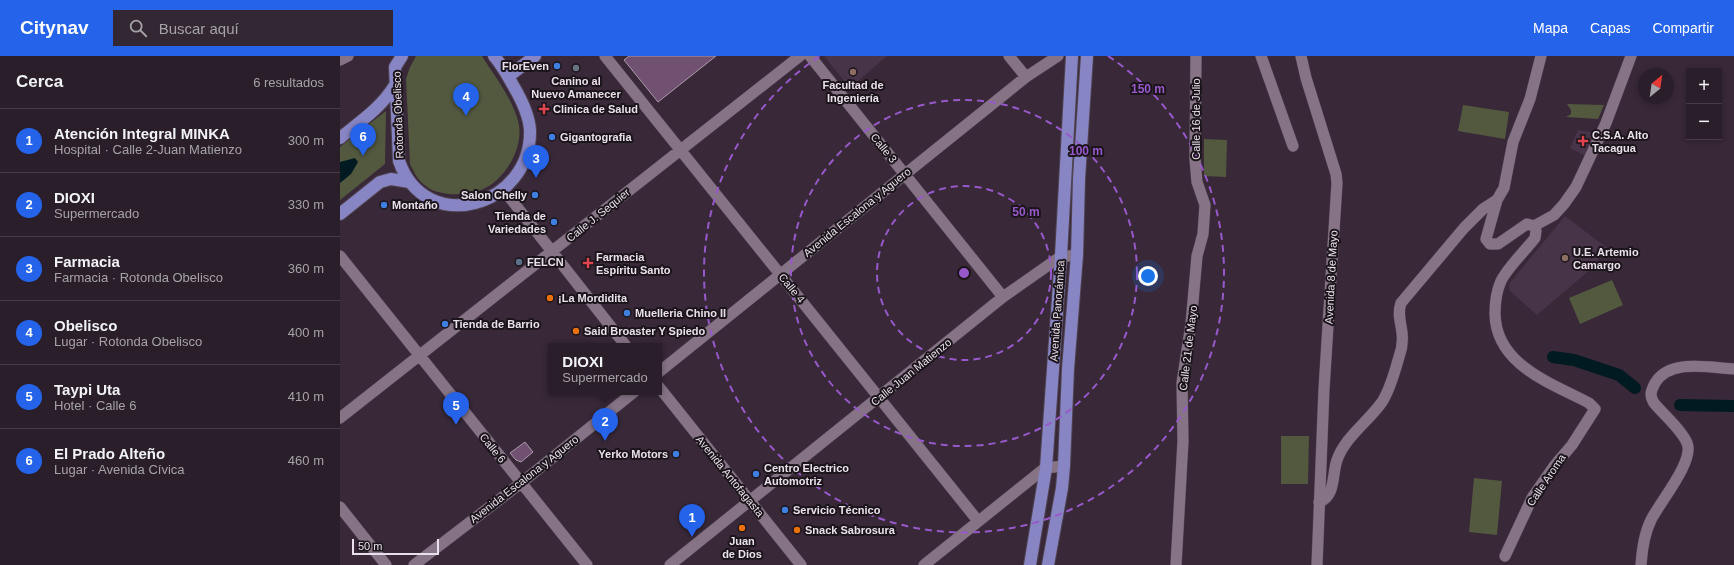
<!DOCTYPE html>
<html lang="es">
<meta charset="utf-8">
<style>
body{margin:0;font-family:Arial,sans-serif;background:#322732;color:#f1f3f6}
.controls{position:absolute;right:12px;top:12px;display:grid;overflow:hidden;border-radius:0px;box-shadow:0 2px 6px #0003}
.controls button{width:36px;height:36px;display:grid;place-items:center;padding:0;border:0;border-bottom:1px solid #463c47;background:#2a1e2a;color:#f1f3f6;font:20px sans-serif}
.compass{position:absolute;left:1298px;top:12px;width:36px;height:36px;border-radius:50%;background:#2a1e2a;box-shadow:0 2px 6px #0003;rotate:29deg}
.scale{position:absolute;left:12px;bottom:10px;width:87px;box-sizing:border-box;padding-left:4px;border:2px solid #eae0eb;border-top:0;font-size:11px;line-height:14px;white-space:nowrap;color:#eae0eb;-webkit-text-stroke:3px #1b141b;paint-order:stroke}
.you{position:absolute;left:808px;top:220px;width:14px;height:14px;margin:-10px;border:3px solid #fff;border-radius:50%;background:#1a73e8;box-shadow:0 0 0 6px #1a73e833}
.badge{display:grid;place-items:center;width:26px;height:26px;border-radius:50%;background:#2563eb;color:#fff;font-size:13px;font-weight:700}
.pin{position:absolute;translate:-50% -33px;filter:drop-shadow(0 1px 2px #0008)}
.pin::after{content:'';position:absolute;top:21px;width:14px;height:12px;background:inherit;clip-path:polygon(0 0,100% 0,50% 100%)}
.popup{position:absolute;left:208px;top:287px;width:114px;height:52px;box-sizing:border-box;display:grid;place-content:center;border-radius:0px;background:#2a1e2a;filter:drop-shadow(0 1px 3px #0005);font-size:13px;white-space:nowrap;color:#a5a2a8}
.popup b{font-size:15px;color:#f1f3f6}
.popup::after{content:'';position:absolute;left:50%;top:100%;margin-left:-8px;border:8px solid transparent;border-top-color:#2a1e2a}
.list{margin:0;padding:0;list-style:none}
h2{display:flex;justify-content:space-between;align-items:center;height:52px;margin:0;padding:0 16px;font-size:17px}
h2 small{font-size:13px;font-weight:400;color:#a5a2a8}
.list li{display:grid;grid-template-columns:26px 1fr auto;gap:12px;align-items:center;box-sizing:border-box;height:64px;padding:0 16px;border-top:1px solid #463c47}
.list b{display:block;font-size:15px;white-space:nowrap}
.list p{margin:0;font-size:13px;white-space:nowrap;color:#a5a2a8}
.list em{font-size:13px;font-style:normal;color:#a5a2a8}
.icon{flex:none;width:22px;height:22px;fill:none;stroke:currentColor;stroke-width:2;stroke-linecap:round;stroke-linejoin:round}
.map{position:relative;flex:none;width:1394px;height:509px;overflow:hidden}
header{display:flex;align-items:center;gap:24px;box-sizing:border-box;height:56px;padding:0 20px;background:#2563eb;color:#fff}
header strong{font-size:19px}
nav{display:flex;gap:22px;margin-inline-start:auto;font-size:14px}
.search{width:280px;height:36px;background:#322732;display:flex;align-items:center;gap:10px;box-sizing:border-box;padding:0 14px;border-radius:0px;color:#a5a2a8;font-size:15px}
main{display:flex}
aside{flex:1;background:#2a1e2a}
.map>svg:first-child{display:block}
.built{fill:#483448}
.green{fill:#53593f}
.water{fill:#001a22}
.lines{fill:none;stroke-linecap:round;stroke-linejoin:round}
.canal{stroke:#001a22;stroke-width:12}
.building{fill:#705171;stroke:#ac99ac}
.minor-casing{stroke:#504350;stroke-width:12}
.major-casing{stroke:#504350;stroke-width:14}
.minor{stroke:#867486;stroke-width:11}
.major{stroke:#8785c3;stroke-width:12}
.ring{fill:none;stroke:#9759ca;stroke-width:2;stroke-dasharray:7 5}
.shop-dot{fill:#3f7fe0;stroke:#1b141b;stroke-width:1.5}
.worship-dot{fill:#6b7280;stroke:#1b141b;stroke-width:1.5}
.education-dot{fill:#8d6e63;stroke:#1b141b;stroke-width:1.5}
.health-dot{fill:#e0444e;stroke:#1b141b;stroke-width:1.5}
.service-dot{fill:#5c6f8a;stroke:#1b141b;stroke-width:1.5}
.food-dot{fill:#e8710a;stroke:#1b141b;stroke-width:1.5}
.labels{text-anchor:middle;stroke-width:4;stroke-linejoin:round;paint-order:stroke}
.poi-label{font-size:11px;font-weight:bold;fill:#eae0eb;stroke:#1b141b;text-anchor:start}
.street-label{font-size:11px;fill:#eae0eb;stroke:#1b141b}
.centre{fill:#9759ca;stroke:#1b141b;stroke-width:2}
.ring-label{font-size:12px;text-anchor:middle;font-weight:bold;fill:#9759ca;stroke:#1b141b;stroke-width:4;stroke-linejoin:round;paint-order:stroke}
</style>
<header>
<strong>Citynav</strong>
<div class="search"><svg class="icon" aria-label="search" viewBox="0 0 24 24"><circle cx="10" cy="10" r="6"/><path d="M15 15l6 6"/></svg>Buscar aquí</div>
<nav><a>Mapa</a><a>Capas</a><a>Compartir</a></nav>
</header>
<main>
<aside>
<h2>Cerca<small>6 resultados</small></h2>
<ul class="list">
<li><span class="badge">1</span><div><b>Atención Integral MINKA</b><p>Hospital · Calle 2-Juan Matienzo</p></div><em>300 m</em></li>
<li><span class="badge">2</span><div><b>DIOXI</b><p>Supermercado</p></div><em>330 m</em></li>
<li><span class="badge">3</span><div><b>Farmacia</b><p>Farmacia · Rotonda Obelisco</p></div><em>360 m</em></li>
<li><span class="badge">4</span><div><b>Obelisco</b><p>Lugar · Rotonda Obelisco</p></div><em>400 m</em></li>
<li><span class="badge">5</span><div><b>Taypi Uta</b><p>Hotel · Calle 6</p></div><em>410 m</em></li>
<li><span class="badge">6</span><div><b>El Prado Alteño</b><p>Lugar · Avenida Cívica</p></div><em>460 m</em></li>
</ul>
</aside>
<div class="map">
<svg width="1394" height="509" viewBox="0 0 1394 509">
<rect width="100%" height="100%" fill="#382838"/>
<path class="built" d="M484,0H547L510,32Z
M1238,74L1256,77L1246,100L1230,92Z
M1225,160L1267,192L1252,212L1197,259L1170,235L1169,228Z"/>
<path class="green" d="M76,0H142C155,21 174,44 179,69C183,94 164,125 141,134C131,138 119,139 108,138C101,137 91,135 86,130C78,125 74,116 70,108L66,23L70,11Z
M1227,48L1264,49L1258,63L1226,61L1231,58V54Z
M1123,49L1169,56L1165,83L1118,75Z
M46,55L45,108L0,144V91Z
M864,83L887,84L886,121L864,120Z
M1272,224L1283,249L1240,268L1229,242Z
M941,380H969L968,428H941Z
M1134,422L1162,425L1157,479L1129,476Z"/>
<path class="water" d="M15,102L18,106L11,118L0,127V106Z"/>
<g class="lines">
<path class="canal" d="M1213,301L1234,304L1279,319L1295,332
M1340,349L1394,350"/>
</g>
<path class="building" d="M289,0H376L318,46L284,4Z
M185,386L193,396L181,406L176,404L170,397Z"/>
<g class="lines">
<defs>
<path id="minor" d="M265,0L638,465
M470,0L663,241
M669,0L686,21
M921,0L953,90
M961,0L966,22L996,118L997,127L984,333L977,509
M0,4L8,0
M163,133L286,290
M1157,144L1146,183L1150,188H1158L1187,168L1194,170L1214,159L1224,148L1236,131L1266,67L1291,0
M0,200L247,509
M319,316L686,21L718,0
M319,331L461,509
M0,362L460,0
M979,446C996,441 992,417 997,404C1005,381 1028,366 1042,346C1050,334 1055,315 1059,301C1062,293 1063,285 1062,277C1061,266 1057,258 1061,247L1124,172L1143,153L1157,144L1164,132L1173,86L1190,43L1201,0
M0,451L46,509
M1165,500L1192,442L1215,409L1232,389L1255,353L1249,347C1211,327 1156,309 1155,258C1155,246 1156,236 1161,225C1168,211 1185,195 1195,182L1196,175L1194,170
M74,509L181,427L294,336
M330,509L663,241L720,201L737,199
M584,509L705,412L724,410
M836,509L843,385L842,327L851,268L857,200L863,178L865,149L857,126L855,103L856,0
M1301,509C1302,494 1304,478 1311,464C1319,447 1355,405 1347,387C1342,374 1323,358 1314,347C1309,339 1311,335 1315,327C1330,302 1370,312 1394,313"/>
<path id="major" d="M62,0L55,11L59,105C86,182 192,150 190,74C189,59 181,43 174,31C168,20 162,9 154,0
M169,20L195,0
M0,82C21,65 41,52 55,29
M0,158L40,126L51,123L70,126
M690,509L706,412L721,200L732,0
M708,509L722,432L724,410L728,313L737,199L739,123L747,0"/>
</defs>
<use href="#minor" class="minor-casing"/>
<use href="#major" class="major-casing"/>
<use href="#minor" class="minor"/>
<use href="#major" class="major"/>
</g>
<g class="ring">
<circle cx="624" cy="217" r="87"/>
<circle cx="624" cy="217" r="173"/>
<path d="M768 0A260 260 0 1 1 480 0"/>
</g>
<g class="shop-dot">
<circle cx="217" cy="10" r="4"/>
<circle cx="212" cy="81" r="4"/>
<circle cx="195" cy="139" r="4"/>
<circle cx="44" cy="149" r="4"/>
<circle cx="214" cy="166" r="4"/>
<circle cx="287" cy="257" r="4"/>
<circle cx="105" cy="268" r="4"/>
<circle cx="336" cy="398" r="4"/>
<circle cx="416" cy="418" r="4"/>
<circle cx="445" cy="454" r="4"/>
</g>
<circle class="worship-dot" cx="236" cy="12" r="4"/>
<g class="education-dot">
<circle cx="513" cy="16" r="4"/>
<circle cx="1225" cy="202" r="4"/>
</g>
<g class="health-dot">
<path d="M202 47h4v4h4v4h-4v4h-4v-4h-4v-4h4z"/>
<path d="M1241 79h4v4h4v4h-4v4h-4v-4h-4v-4h4z"/>
<path d="M246 201h4v4h4v4h-4v4h-4v-4h-4v-4h4z"/>
</g>
<circle class="service-dot" cx="179" cy="206" r="4"/>
<g class="food-dot">
<circle cx="210" cy="242" r="4"/>
<circle cx="236" cy="275" r="4"/>
<circle cx="402" cy="472" r="4"/>
<circle cx="457" cy="474" r="4"/>
</g>
<g class="labels">
<g class="poi-label">
<text x="209" y="14" text-anchor="end">FlorEven</text>
<text x="236" y="29" text-anchor="middle">Canino al<tspan x="236" dy="13">Nuevo Amanecer</tspan></text>
<text x="513" y="33" text-anchor="middle">Facultad de<tspan x="513" dy="13">Ingeniería</tspan></text>
<text x="213" y="57">Clinica de Salud</text>
<text x="1252" y="83">C.S.A. Alto<tspan x="1252" dy="13">Tacagua</tspan></text>
<text x="220" y="85">Gigantografia</text>
<text x="187" y="143" text-anchor="end">Salon Chelly</text>
<text x="52" y="153">Montaño</text>
<text x="206" y="164" text-anchor="end">Tienda de<tspan x="206" dy="13">Variedades</tspan></text>
<text x="1233" y="200">U.E. Artemio<tspan x="1233" dy="13">Camargo</tspan></text>
<text x="256" y="205">Farmacia<tspan x="256" dy="13">Espíritu Santo</tspan></text>
<text x="187" y="210">FELCN</text>
<text x="218" y="246">¡La Mordidita</text>
<text x="295" y="261">Muelleria Chino II</text>
<text x="113" y="272">Tienda de Barrio</text>
<text x="244" y="279">Said Broaster Y Spiedo</text>
<text x="328" y="402" text-anchor="end">Yerko Motors</text>
<text x="424" y="416">Centro Electrico<tspan x="424" dy="13">Automotriz</tspan></text>
<text x="453" y="458">Servicio Técnico</text>
<text x="465" y="478">Snack Sabrosura</text>
<text x="402" y="489" text-anchor="middle">Juan<tspan x="402" dy="13">de Dios</tspan></text>
</g>
<g class="street-label">
<text transform="translate(58 59) rotate(-92)" y="4">Rotonda Obelisco</text>
<text transform="translate(856 63) rotate(-90)" y="4">Calle 16 de Julio</text>
<text transform="translate(544 92) rotate(51)" y="4">Calle 3</text>
<text transform="translate(517 156) rotate(-39)" y="4">Avenida Escalona y Aguero</text>
<text transform="translate(258 159) rotate(-39)" y="4">Calle J. Sequier</text>
<text transform="translate(991 221) rotate(-87)" y="4">Avenida 8 de Mayo</text>
<text transform="translate(452 232) rotate(51)" y="4">Calle 4</text>
<text transform="translate(717 255) rotate(-86)" y="4">Avenida Panorámica</text>
<text transform="translate(848 292) rotate(-83)" y="4">Calle 21 de Mayo</text>
<text transform="translate(571 316) rotate(-39)" y="4">Calle Juan Matienzo</text>
<text transform="translate(153 392) rotate(51)" y="4">Calle 6</text>
<text transform="translate(390 420) rotate(51)" y="4">Avenida Antofagasta</text>
<text transform="translate(184 423) rotate(-38)" y="4">Avenida Escalona y Aguero</text>
<text transform="translate(1206 424) rotate(-56)" y="4">Calle Aroma</text>
</g>
</g>
<circle cx="624" cy="217" r="6" class="centre"/>
<g class="ring-label">
<text x="808" y="37">150 m</text>
<text x="746" y="99">100 m</text>
<text x="686" y="160">50 m</text>
</g>
</svg>
<div class="controls">
<button>+</button>
<button>−</button>
</div>
<svg class="compass" viewBox="-18 -18 36 36"><path d="M0-13l5 13h-10z" fill="#e53935"/><path d="M0 13l5-13h-10z" fill="#a5a2a8"/></svg>
<div class="scale">50 m</div>
<div class="you"></div>
<div class="pin badge" style="left:352px;top:481px">1</div>
<div class="pin badge" style="left:265px;top:385px">2</div>
<div class="popup"><b>DIOXI</b>Supermercado</div>
<div class="pin badge" style="left:196px;top:122px">3</div>
<div class="pin badge" style="left:126px;top:60px">4</div>
<div class="pin badge" style="left:116px;top:369px">5</div>
<div class="pin badge" style="left:23px;top:100px">6</div>
</div>
</main>
